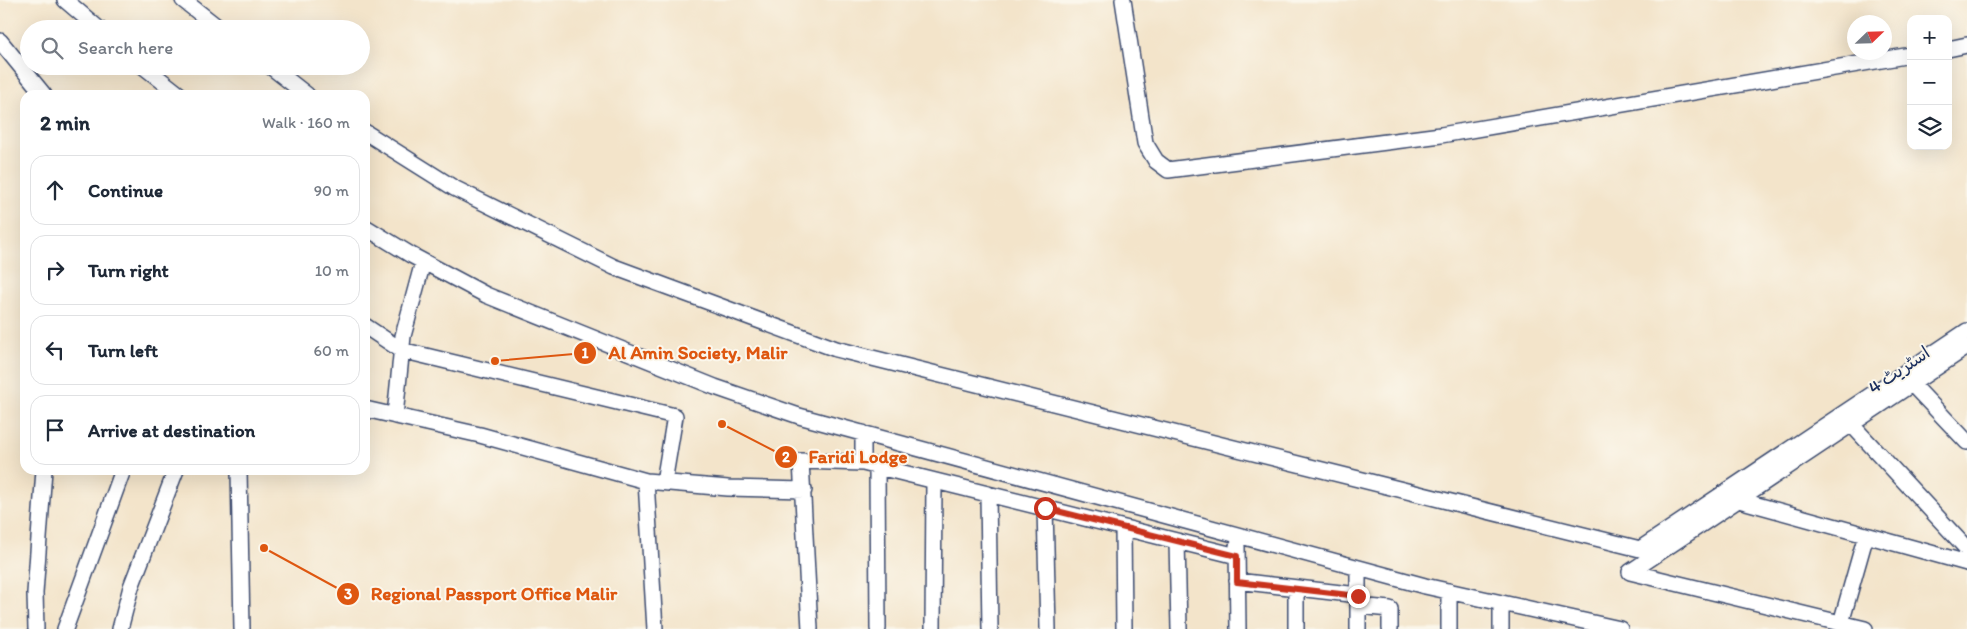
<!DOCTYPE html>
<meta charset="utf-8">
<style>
body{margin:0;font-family:Itim,"Playpen Sans Arabic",sans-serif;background:#f2f2f3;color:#1f2937}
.controls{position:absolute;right:15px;top:15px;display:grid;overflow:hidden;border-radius:10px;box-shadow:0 5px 20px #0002}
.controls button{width:45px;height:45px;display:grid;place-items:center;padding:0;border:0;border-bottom:1px solid #e0e1e3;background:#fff;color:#1f2937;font:25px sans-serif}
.compass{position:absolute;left:1847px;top:15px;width:45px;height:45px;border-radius:50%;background:#fff;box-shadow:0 5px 20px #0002;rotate:67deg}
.stop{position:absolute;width:15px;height:15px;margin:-11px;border:4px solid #c8321e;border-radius:50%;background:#fff}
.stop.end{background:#c8321e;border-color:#fff;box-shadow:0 1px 5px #0008}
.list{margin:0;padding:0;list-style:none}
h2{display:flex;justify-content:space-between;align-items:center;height:65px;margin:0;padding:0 20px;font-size:21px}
h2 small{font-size:16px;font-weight:400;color:#747a83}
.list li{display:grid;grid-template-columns:32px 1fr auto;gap:15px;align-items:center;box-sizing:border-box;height:70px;margin:0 10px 10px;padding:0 10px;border:1px solid #e0e1e3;border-radius:15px}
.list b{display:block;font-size:19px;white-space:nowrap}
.list em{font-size:16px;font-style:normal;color:#747a83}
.icon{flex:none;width:28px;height:28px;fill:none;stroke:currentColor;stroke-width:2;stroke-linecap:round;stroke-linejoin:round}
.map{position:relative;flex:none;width:1967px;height:629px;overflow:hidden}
.search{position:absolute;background:#fff;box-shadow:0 5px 20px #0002;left:20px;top:20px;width:350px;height:55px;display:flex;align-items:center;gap:12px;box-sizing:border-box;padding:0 18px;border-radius:28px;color:#747a83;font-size:19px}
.panel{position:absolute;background:#fff;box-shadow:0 5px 20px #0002;left:20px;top:90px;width:350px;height:385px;border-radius:15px}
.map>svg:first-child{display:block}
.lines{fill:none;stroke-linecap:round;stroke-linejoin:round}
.street-casing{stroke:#3b4a6e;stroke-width:18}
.street{stroke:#fff;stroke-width:15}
.route{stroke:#c8321e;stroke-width:6}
.labels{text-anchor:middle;stroke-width:4;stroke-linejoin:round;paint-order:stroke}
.street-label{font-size:18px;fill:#1b2f5e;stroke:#fbf7ec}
.leader{fill:none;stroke:#de5710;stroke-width:2}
.callout-dot{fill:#de5710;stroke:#fbf7ec;stroke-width:2}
.mark-label{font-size:15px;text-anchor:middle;font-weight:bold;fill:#fff}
.callout-label{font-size:19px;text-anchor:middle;font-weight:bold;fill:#de5710;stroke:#fbf7ec;stroke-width:4;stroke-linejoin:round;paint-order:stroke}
</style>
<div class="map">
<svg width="1967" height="629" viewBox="0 0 1967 629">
<rect width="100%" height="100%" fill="#fbf7ec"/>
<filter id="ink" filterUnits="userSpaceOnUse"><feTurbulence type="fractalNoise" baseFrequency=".02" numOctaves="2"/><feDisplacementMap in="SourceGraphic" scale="10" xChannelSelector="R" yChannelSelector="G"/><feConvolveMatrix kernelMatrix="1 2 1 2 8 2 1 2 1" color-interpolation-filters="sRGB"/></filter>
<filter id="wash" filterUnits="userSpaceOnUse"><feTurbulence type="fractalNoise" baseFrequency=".0096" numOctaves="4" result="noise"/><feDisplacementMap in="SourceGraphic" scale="20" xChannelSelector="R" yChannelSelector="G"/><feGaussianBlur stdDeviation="1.12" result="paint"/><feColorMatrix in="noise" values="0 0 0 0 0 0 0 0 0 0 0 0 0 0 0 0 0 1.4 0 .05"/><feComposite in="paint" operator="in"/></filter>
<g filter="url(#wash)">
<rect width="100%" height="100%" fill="#f3e4ca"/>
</g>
<g filter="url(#ink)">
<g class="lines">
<defs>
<path id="street" d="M65,0L99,29
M183,0L220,29
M1123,0L1145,143L1156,161L1168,170L1441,135L1911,55
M0,41L44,95
M1948,49L1967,45
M143,66L180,95
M270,66L307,95
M365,132L454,188L614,267L836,349L1640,549L1967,331
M365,227L411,255L486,295L715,387L799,416L1425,586L1620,629
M365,326L401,350L675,416L664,482
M1912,384L1967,442
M365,409L480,435L646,481L728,488L804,490
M395,416L403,336L423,262
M1852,425L1967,549
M863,463L1237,556
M877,467L878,629
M239,470L242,629
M646,481L655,629
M988,494L990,629
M1739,500L1967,563
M1045,508L1048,629
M1123,528L1124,629
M1177,541L1179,629
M1237,546L1238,629
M1237,581L1358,595
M1296,588V629
M1449,591V629
M1501,603V629
M1358,606L1390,609V629
M1841,623L1866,535
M36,629L35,593L44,470
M65,629L123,470
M120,629L131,587L176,470
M810,629L801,461L863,463V433
M933,629L934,481
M1358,629V568
M1865,629L1630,572L1967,347"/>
</defs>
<use href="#street" class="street-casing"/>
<use href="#street" class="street"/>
</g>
</g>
<g class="lines" filter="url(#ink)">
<path class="route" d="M1045,508L1237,556V582L1358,596"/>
</g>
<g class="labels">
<g class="street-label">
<text transform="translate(1899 370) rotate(-34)" y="6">اسٹریٹ 4</text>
</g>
</g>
<path class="leader" d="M495 361L585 353M722 424L786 457M264 548L348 594"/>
<g class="callout-dot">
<circle cx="495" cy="361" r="5"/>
<circle cx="722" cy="424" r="5"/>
<circle cx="264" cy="548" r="5"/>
<circle cx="585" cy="353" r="12"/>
<circle cx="786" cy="457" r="12"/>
<circle cx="348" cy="594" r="12"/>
</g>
<g class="mark-label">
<text x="585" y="358">1</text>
<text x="786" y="462">2</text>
<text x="348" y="599">3</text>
</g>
<g class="callout-label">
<text x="698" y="359">Al Amin Society, Malir</text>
<text x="858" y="463">Faridi Lodge</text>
<text x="494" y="600">Regional Passport Office Malir</text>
</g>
</svg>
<div class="controls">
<button>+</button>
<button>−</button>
<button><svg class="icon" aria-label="layers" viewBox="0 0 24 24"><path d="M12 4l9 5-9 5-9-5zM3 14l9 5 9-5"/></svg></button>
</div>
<svg class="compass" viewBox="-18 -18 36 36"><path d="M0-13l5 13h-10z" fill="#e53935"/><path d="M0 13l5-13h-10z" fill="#747a83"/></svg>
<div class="stop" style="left:1045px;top:508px"></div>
<div class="stop end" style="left:1358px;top:596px"></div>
<div class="search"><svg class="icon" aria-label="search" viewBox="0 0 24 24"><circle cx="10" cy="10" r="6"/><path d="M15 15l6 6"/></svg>Search here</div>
<section class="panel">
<h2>2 min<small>Walk · 160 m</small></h2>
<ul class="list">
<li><svg class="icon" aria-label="ahead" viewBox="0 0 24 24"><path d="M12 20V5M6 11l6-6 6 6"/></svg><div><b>Continue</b></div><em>90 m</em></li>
<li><svg class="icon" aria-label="right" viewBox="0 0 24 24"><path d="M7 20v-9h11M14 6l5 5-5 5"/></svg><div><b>Turn right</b></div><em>10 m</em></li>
<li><svg class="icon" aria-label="left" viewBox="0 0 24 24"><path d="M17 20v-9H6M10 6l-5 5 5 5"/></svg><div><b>Turn left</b></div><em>60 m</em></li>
<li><svg class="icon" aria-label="arrive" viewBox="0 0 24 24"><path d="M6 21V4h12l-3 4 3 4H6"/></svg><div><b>Arrive at destination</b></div></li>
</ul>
</section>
</div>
